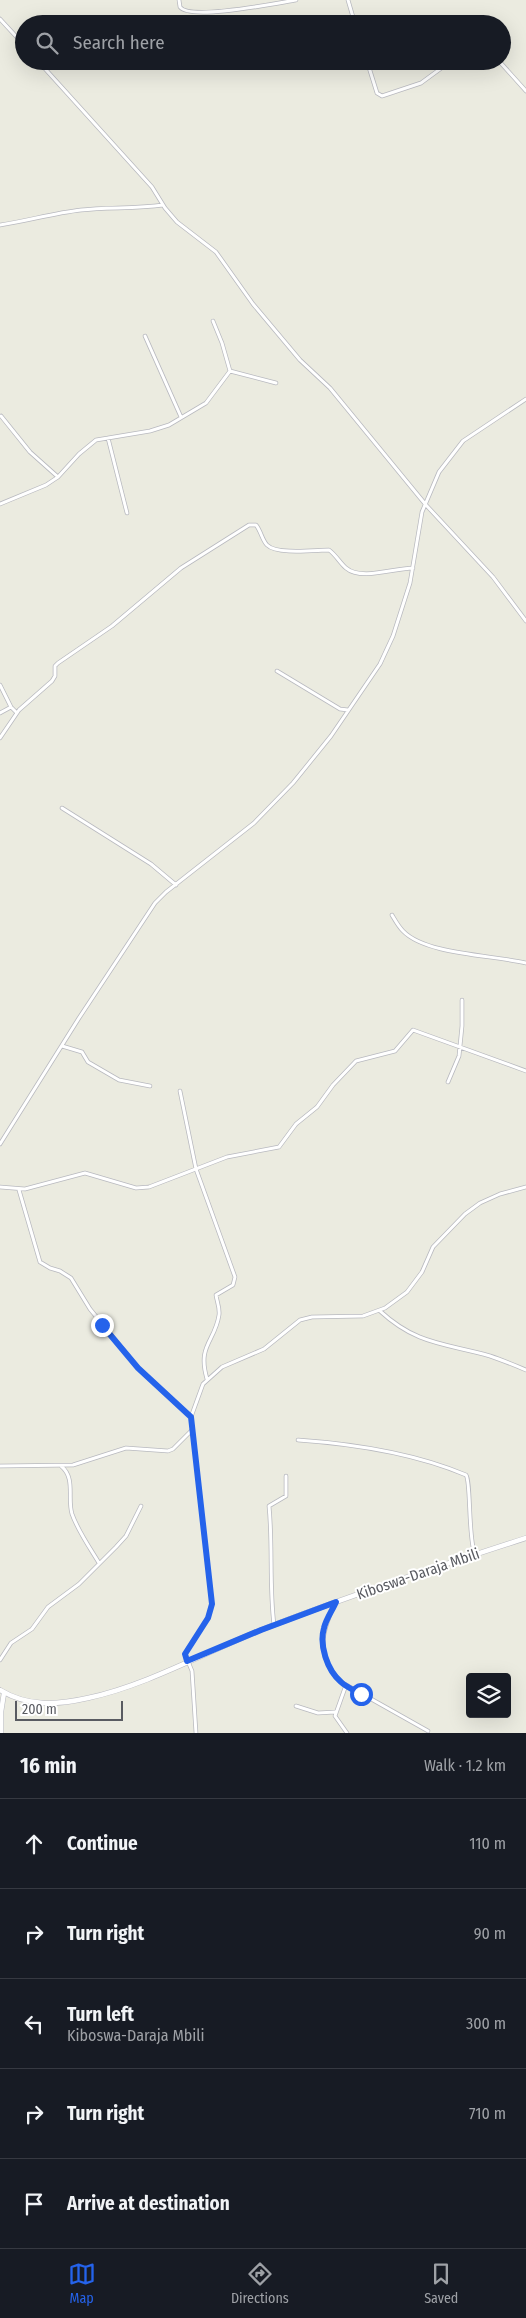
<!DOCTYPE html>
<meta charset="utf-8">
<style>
body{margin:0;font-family:"Fira Sans Condensed",sans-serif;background:#242831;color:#f1f3f6}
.controls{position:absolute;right:15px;bottom:15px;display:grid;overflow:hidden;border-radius:5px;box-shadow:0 5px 20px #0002}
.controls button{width:45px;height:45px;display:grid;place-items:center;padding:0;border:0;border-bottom:1px solid #363941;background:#171b24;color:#f1f3f6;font:25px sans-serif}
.scale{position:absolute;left:15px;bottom:12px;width:108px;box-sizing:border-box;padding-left:5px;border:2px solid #595b61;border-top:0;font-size:14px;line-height:18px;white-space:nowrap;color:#595b61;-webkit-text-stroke:4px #fff;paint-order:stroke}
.stop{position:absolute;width:15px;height:15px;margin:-11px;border:4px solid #2563eb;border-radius:50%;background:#fff}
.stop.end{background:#2563eb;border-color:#fff;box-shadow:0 1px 5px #0008}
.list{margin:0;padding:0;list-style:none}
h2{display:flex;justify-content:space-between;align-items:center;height:65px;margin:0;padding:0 20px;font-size:21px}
h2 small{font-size:16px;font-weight:400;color:#9ea1a6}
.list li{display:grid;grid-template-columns:32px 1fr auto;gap:15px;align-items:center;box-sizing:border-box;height:90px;padding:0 20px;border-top:1px solid #363941}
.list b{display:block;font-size:19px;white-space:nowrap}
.list p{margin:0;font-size:16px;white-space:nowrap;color:#9ea1a6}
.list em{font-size:16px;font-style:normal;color:#9ea1a6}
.icon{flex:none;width:28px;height:28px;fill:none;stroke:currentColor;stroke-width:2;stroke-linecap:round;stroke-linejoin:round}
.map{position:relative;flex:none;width:526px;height:1733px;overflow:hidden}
.search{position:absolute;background:#171b24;box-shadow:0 5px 20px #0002;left:15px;right:15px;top:15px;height:55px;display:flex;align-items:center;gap:12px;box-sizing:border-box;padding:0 18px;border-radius:28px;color:#9ea1a6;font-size:19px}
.sheet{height:515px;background:#171b24}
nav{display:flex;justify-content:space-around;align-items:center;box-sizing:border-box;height:70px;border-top:1px solid #363941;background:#171b24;font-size:14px;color:#9ea1a6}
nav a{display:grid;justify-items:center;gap:2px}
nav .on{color:#2563eb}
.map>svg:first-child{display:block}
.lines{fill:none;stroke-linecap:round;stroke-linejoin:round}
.street-casing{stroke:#b8b9bf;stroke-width:4.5}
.secondary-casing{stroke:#b9bac1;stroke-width:5.5}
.street{stroke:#fff;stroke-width:3}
.secondary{stroke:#fff;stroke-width:4.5}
.route{stroke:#2563eb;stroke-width:6}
.labels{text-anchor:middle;stroke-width:4;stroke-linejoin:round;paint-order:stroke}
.street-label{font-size:15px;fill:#595b61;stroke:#fff}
</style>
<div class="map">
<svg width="526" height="1733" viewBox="0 0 526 1733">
<rect width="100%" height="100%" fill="#ebebe0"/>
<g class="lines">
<defs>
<path id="street" d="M179,0L180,7C190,21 277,3 296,0
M348,0L355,24
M0,19L24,45
M38,61L152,187L165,208L177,222L216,252L253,304L300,360L330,388L426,505L493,577L526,621
M367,61L377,93L382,96L421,83L451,61
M499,61L526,91
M0,225C27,221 54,213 81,210C108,207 135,209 163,205
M145,336L181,417
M230,371L276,383
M1,416L30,452L58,477
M108,438L127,513
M0,504L46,485L58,477L79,454L96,440L150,431L169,425L206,403L230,371L222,343L213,321
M277,671L340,709L348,710
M0,685L11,707L17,713
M0,713L11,707
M0,738L19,710L52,681L55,676V666L58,663L112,626L181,568L249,525H256C261,531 262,540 267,545C277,555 316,550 329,550C336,555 340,563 346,568C361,581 395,568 413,568
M62,808L151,864L176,885
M392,915C395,920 398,926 403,931C426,955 494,955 526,963
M62,1046L82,1052L88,1062L119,1080L150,1086
M448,1082L459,1056L462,1026V1000
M180,1091L196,1169L235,1277L233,1285L216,1295C217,1302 220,1308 219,1315C215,1342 197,1345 207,1379
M0,1144L79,1018L155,903L166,892L254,823L293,783L331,736L380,664L393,636L410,583L422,512L439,472L463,441L526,399
M0,1187L25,1189L85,1173L136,1188L149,1187L227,1157L279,1147L296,1124L317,1107L333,1085L356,1061L395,1051L413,1030L526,1071
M19,1190L40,1262L50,1268L60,1271L71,1278L90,1309L138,1368L191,1417
M380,1311C417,1345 444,1343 490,1356C502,1360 514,1365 526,1370
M298,1440C355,1444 414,1453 466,1475C471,1481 468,1538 475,1555
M0,1466L73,1465L126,1448L168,1451L173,1449L192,1430
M61,1466C76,1478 67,1498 72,1514C78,1531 90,1548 99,1563
M335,1603C321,1634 315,1654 341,1682L428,1731
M274,1625C269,1585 273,1546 269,1506L286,1496V1476
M0,1660L11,1643L32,1629L48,1607L79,1584L116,1547L126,1536L141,1506
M346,1685L335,1716L347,1733
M296,1706L318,1713L335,1712
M196,1733L192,1671L185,1654L208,1618L212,1604L191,1417L203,1384L222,1367L264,1349L300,1320L312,1317L363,1316L385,1308L407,1292L422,1272L433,1247L465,1214L480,1203L500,1194L526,1187"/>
<path id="secondary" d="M0,1690C28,1707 57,1705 88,1698C145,1686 206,1652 261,1630C348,1596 437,1567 526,1538
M1,1733V1712L4,1693"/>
</defs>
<use href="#street" class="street-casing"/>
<use href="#secondary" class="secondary-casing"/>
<use href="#street" class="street"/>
<use href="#secondary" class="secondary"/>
</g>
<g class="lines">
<path class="route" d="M102,1325L138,1368L191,1417L212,1604L208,1618L185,1654L187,1661L261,1630L336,1602C332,1611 326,1619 324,1628C319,1645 327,1670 341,1682C346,1687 354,1690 361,1694"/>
</g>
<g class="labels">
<g class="street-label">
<text transform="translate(418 1574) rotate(-19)" y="5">Kiboswa-Daraja Mbili</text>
</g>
</g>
</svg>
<div class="controls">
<button><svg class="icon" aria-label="layers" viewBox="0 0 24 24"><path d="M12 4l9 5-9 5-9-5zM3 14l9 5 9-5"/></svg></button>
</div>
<div class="scale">200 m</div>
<div class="stop" style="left:361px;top:1694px"></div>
<div class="stop end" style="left:102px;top:1325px"></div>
<div class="search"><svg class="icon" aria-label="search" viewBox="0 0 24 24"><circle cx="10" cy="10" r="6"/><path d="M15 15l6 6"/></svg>Search here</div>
</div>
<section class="sheet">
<h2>16 min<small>Walk · 1.2 km</small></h2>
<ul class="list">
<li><svg class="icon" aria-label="ahead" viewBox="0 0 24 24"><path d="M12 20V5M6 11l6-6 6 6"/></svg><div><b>Continue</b></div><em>110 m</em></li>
<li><svg class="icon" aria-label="right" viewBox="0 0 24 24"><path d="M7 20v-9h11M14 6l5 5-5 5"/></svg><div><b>Turn right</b></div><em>90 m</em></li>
<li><svg class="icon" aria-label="left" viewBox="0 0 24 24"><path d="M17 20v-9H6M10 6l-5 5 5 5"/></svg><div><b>Turn left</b><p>Kiboswa-Daraja Mbili</p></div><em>300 m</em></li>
<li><svg class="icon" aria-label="right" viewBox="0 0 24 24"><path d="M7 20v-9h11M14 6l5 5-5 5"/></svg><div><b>Turn right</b></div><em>710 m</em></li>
<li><svg class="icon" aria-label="arrive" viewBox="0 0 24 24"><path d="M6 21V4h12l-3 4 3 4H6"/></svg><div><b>Arrive at destination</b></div></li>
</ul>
</section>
<nav>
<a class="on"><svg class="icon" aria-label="map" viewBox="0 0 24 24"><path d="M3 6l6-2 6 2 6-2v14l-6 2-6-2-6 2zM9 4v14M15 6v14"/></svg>Map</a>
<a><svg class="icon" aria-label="directions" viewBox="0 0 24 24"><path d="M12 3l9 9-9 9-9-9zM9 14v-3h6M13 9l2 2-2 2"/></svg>Directions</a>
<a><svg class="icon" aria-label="saved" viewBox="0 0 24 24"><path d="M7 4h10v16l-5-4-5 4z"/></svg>Saved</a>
</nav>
